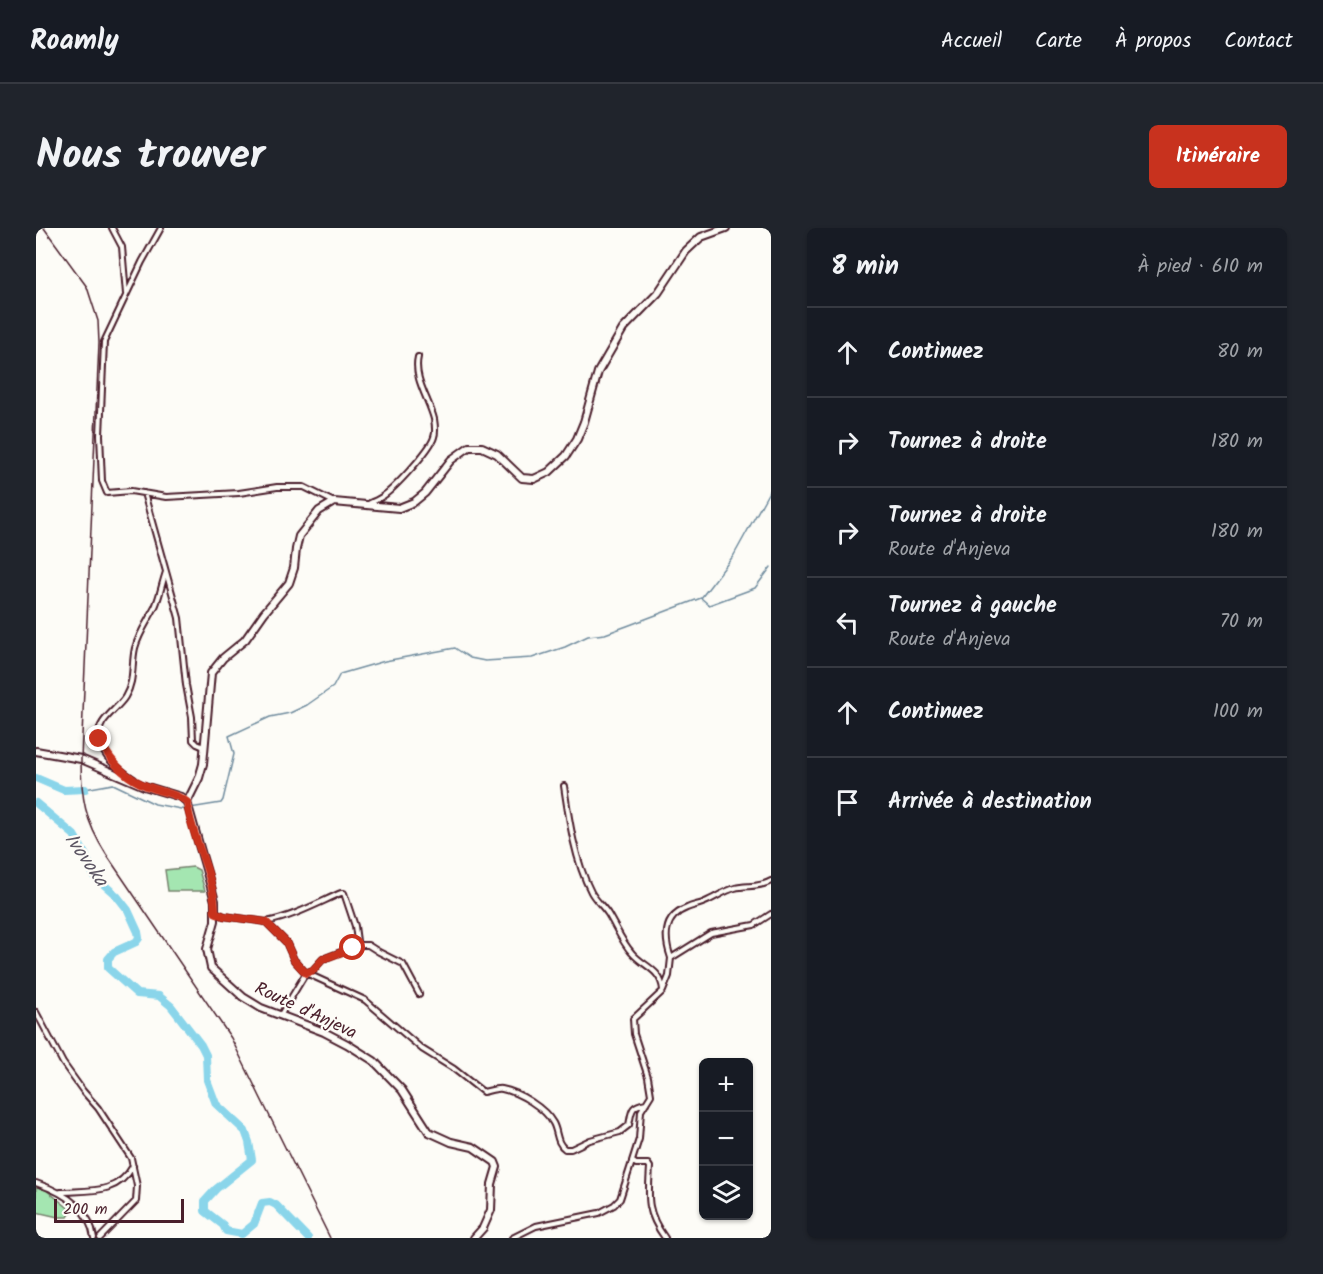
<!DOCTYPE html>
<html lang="fr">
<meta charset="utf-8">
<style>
body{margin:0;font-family:Kalam,sans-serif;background:#20242c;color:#f1f3f6}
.controls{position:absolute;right:18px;bottom:18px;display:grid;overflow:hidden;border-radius:9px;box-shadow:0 2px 4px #0004}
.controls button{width:54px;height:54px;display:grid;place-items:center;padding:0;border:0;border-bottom:2px solid #363941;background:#171b24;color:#f1f3f6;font:30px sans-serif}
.scale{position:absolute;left:18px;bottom:15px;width:130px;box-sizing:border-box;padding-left:6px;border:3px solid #4a1f2b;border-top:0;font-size:16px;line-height:21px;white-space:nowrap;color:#4a1f2b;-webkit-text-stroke:4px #fdfcf7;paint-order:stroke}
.stop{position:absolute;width:18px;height:18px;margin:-14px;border:4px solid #c8321e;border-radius:50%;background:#fff}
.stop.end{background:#c8321e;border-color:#fff;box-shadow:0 2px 6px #0008}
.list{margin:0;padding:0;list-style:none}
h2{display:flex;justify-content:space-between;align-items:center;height:78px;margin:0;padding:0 24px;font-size:26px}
h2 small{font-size:20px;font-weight:400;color:#9ea1a6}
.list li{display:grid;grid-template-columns:39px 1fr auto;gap:18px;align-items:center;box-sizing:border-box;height:90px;padding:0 24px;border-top:2px solid #363941}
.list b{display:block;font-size:22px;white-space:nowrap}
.list p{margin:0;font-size:20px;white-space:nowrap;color:#9ea1a6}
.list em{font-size:20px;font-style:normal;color:#9ea1a6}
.icon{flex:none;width:33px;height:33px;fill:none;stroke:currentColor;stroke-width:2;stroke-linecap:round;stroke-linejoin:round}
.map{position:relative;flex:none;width:735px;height:1010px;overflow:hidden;border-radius:9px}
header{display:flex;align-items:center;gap:36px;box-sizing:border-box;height:84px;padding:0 30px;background:#171b24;border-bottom:2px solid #363941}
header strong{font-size:28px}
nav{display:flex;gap:33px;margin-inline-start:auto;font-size:21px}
.intro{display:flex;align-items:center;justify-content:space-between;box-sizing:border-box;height:144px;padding:0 36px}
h1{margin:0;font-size:42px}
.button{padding:15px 27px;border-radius:9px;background:#c8321e;color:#fff;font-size:21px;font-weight:700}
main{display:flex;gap:36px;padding:0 36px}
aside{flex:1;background:#171b24;border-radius:9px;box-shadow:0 2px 4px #0004}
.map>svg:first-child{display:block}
.green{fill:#a4e6b1;stroke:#77826e;stroke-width:1.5}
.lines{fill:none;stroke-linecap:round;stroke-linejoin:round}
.stream{stroke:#708c9e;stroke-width:1.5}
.river{stroke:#8ad5ea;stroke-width:8}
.street-casing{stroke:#4a1f2b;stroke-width:8}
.secondary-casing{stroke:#4a1f2b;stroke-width:10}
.street{stroke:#fdfcf7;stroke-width:4}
.secondary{stroke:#fdfcf7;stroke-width:6}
.rail{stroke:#4a1f2b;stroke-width:1.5}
.route{stroke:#c8321e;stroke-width:8}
.labels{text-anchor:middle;stroke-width:4.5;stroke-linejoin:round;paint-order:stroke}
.street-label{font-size:18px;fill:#4a1f2b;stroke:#fdfcf7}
.water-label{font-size:20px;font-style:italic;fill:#5d5664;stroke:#fdfcf7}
</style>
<header>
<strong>Roamly</strong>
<nav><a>Accueil</a><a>Carte</a><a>À propos</a><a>Contact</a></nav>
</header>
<div class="intro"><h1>Nous trouver</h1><a class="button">Itinéraire</a></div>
<main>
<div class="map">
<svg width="735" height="1010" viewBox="0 0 735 1010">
<rect width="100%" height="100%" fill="#fdfcf7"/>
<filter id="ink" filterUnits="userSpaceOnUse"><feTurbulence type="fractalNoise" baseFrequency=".0167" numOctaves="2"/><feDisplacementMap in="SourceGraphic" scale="12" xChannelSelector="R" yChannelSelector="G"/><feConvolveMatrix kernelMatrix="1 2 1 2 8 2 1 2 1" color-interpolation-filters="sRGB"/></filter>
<g filter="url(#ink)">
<path class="green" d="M157,639L163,642L169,663H132L129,642Z
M0,958L10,962L36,983L32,989H22L0,984Z"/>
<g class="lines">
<path class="stream" d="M665,370L673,377L719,360L735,339
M49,561L77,556L119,576L150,582
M154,580L185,575L187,572L198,526L193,508L234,489L254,485L271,477L297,459L304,446L349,433L419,420L434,430L449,433L496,430L529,419L552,408L569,406L591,398L665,370L698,327L735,260"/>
<path class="river" d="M0,550L28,562L49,561
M0,575L38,607L49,626L58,648L81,668L92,682L102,704L103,710L100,714L78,724L72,731V740L101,766L123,768L135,778L165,817L170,827L171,852L180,876L209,903L213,914L216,932L180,961L169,973V983L187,997L190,1003L206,1006L218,996L226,975L234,974L240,977L272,1010"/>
<defs>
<path id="street" d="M76,0L86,19L90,66
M125,0L106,34L68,114L64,207L66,253L71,265L95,263L130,269L203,265L241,259H268L298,274
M108,265L143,390L150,457L156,489L157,512L161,516L168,519
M330,277C335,274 342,272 347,268C358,261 395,221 398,209C400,204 399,197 398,191C393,171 377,150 382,129
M98,551C84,542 65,529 63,510C60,493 81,482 89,469C99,453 95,437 99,420C103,405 112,393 119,379C124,368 126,355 130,344
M528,558C533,592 539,633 555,664C559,672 567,678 572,686C580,699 586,714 596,725C608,739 625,741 627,762
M179,684L188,688L230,694L250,714L258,732L270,745L329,772L386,821L418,841L447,864C453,863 460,860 466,861C483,864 509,880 517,895C522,904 520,915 529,921H535L554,912L584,904L593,897C596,883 594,878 610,875
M230,694C256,689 280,676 305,665H308L319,698L321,713L317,719
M635,730C628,710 627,689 651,680C657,677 663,677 669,674C679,670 688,663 699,660C711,657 723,660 735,653
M0,784L27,835L47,863L62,880L95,930L101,958L100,973L64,1010
M244,788L270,745L277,742L287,731L323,717H332L343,724L367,736L383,766
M0,955C27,964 54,980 58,1010
M25,964C53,962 81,967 97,938
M476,1010L500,998L563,985L578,977L584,971L596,934
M629,1010C610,984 612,970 614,939L612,936H600L596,933L603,911L605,883L615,867L612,849L598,806L597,791L627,763L633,748L635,730L675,705L718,697L735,686"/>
<path id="secondary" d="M0,523L45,531L108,558L145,569L151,574
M438,1010L447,1000L455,982L456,956L461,939L459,934L437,919L415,914L393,904L366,862L338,833L311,816L288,804L225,780L207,769L175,740L171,721L179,693V673L151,574L163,550L167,536L175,445L187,430L209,412L228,385L253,355L258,340L260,321L263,308L283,283L298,274L363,280L378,274L389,265L415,232L433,219H446L461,226L486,250L498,251L513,244L530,228L541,211L548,194L562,144L587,101L622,65L650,23L665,9L690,0"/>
</defs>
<use href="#street" class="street-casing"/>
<use href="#secondary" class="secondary-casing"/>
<use href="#street" class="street"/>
<use href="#secondary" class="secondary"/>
<path class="rail" d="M8,0L51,59L62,93L63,115L45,531C45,570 49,593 70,626L195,810L294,1010"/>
</g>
</g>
<g class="lines" filter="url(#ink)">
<path class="route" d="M63,511C75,536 92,553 119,561C130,565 141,566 151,574C155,611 179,646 179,684L188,688L230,694L250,714L258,732L270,745L277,742L287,731L317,720"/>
</g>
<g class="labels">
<g class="street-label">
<text transform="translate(270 782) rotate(25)" y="6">Route d'Anjeva</text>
</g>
<g class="water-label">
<text transform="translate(51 631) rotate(55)" y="7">Ivovoka</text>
</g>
</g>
</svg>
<div class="controls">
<button>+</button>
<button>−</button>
<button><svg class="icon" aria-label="layers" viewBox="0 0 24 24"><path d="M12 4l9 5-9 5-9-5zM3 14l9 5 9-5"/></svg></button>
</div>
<div class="scale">200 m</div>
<div class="stop" style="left:317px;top:720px"></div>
<div class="stop end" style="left:63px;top:511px"></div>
</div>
<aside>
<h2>8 min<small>À pied · 610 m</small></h2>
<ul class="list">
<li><svg class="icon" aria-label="ahead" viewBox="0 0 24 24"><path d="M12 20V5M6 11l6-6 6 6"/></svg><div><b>Continuez</b></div><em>80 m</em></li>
<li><svg class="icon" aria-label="right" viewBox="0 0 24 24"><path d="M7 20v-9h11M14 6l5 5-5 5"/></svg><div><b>Tournez à droite</b></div><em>180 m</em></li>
<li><svg class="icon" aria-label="right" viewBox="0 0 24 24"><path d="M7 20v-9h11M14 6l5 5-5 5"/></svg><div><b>Tournez à droite</b><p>Route d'Anjeva</p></div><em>180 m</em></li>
<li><svg class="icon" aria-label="left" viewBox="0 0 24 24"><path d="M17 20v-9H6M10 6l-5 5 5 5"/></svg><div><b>Tournez à gauche</b><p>Route d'Anjeva</p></div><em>70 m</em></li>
<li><svg class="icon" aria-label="ahead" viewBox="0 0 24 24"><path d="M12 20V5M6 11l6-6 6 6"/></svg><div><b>Continuez</b></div><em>100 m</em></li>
<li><svg class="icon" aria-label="arrive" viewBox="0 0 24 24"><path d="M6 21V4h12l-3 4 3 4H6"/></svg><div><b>Arrivée à destination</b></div></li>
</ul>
</aside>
</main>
